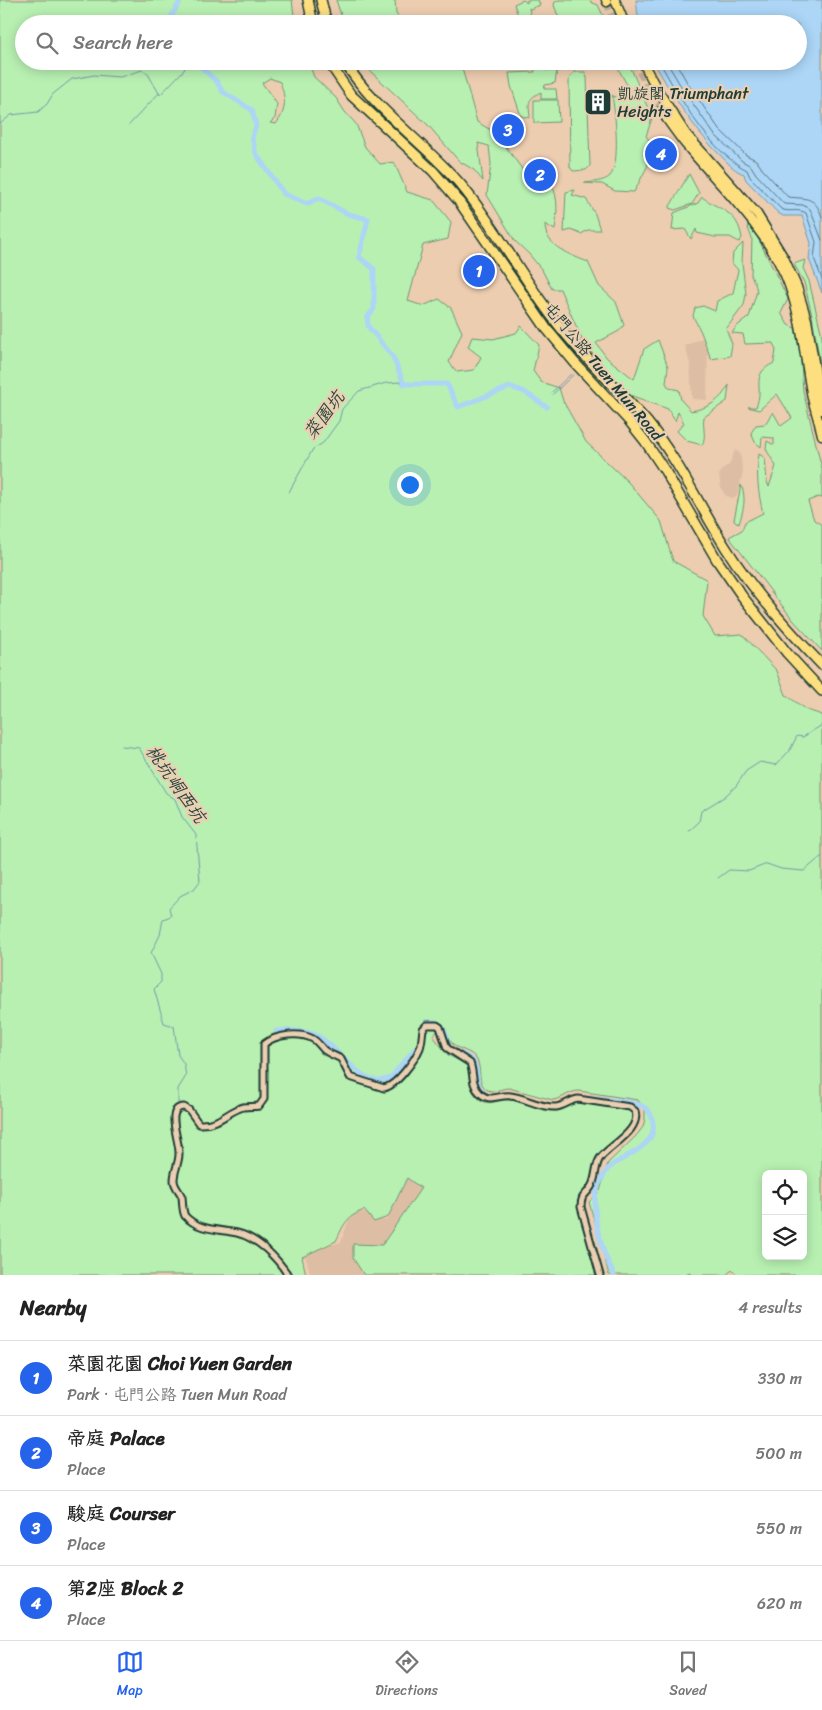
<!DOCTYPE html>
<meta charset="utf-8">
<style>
body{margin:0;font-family:Sriracha,"LXGW WenKai TC",sans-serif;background:#f6f6f6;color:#222}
.controls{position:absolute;right:15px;bottom:15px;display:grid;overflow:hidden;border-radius:8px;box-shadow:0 2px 12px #0003}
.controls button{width:45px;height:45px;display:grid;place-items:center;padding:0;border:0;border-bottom:1px solid #e0e0e0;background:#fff;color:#222;font:25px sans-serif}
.you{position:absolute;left:409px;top:484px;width:18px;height:18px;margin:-12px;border:4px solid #fff;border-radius:50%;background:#1a73e8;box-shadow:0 0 0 8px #1a73e833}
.badge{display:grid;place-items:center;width:32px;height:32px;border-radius:50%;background:#2563eb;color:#fff;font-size:16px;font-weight:700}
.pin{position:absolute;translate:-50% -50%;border:2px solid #fff;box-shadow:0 1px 5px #0006}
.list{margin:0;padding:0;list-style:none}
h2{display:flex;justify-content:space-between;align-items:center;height:65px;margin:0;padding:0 20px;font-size:21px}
h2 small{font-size:16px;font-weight:400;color:#767676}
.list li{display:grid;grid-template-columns:32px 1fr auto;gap:15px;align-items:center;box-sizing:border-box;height:75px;padding:0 20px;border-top:1px solid #e0e0e0}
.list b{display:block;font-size:19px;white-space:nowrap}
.list p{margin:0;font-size:16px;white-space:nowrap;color:#767676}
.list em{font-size:16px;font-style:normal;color:#767676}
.icon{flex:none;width:28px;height:28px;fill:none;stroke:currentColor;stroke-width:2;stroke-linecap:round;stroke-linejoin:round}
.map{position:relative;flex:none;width:822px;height:1275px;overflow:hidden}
.search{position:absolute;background:#fff;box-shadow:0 2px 12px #0003;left:15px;right:15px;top:15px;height:55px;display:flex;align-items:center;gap:12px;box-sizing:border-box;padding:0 18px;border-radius:28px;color:#767676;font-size:19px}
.sheet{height:365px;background:#fff}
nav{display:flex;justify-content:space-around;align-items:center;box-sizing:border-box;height:70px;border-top:1px solid #e0e0e0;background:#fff;font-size:14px;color:#767676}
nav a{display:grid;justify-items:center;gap:2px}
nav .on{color:#2563eb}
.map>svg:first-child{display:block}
.built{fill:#ddbea4}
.green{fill:#b8f0b2;stroke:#6c9673;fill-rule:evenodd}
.water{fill:#acd5f6;stroke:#7498a8}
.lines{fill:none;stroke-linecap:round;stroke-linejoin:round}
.shore{stroke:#577a82;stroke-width:1}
.stream{stroke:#7498a8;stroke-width:1}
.canal{stroke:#acd5f6;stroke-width:5}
.primary-tunnel{stroke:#c4b097;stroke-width:8;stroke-dasharray:8 4;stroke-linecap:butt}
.street-casing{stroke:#1f3d34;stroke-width:9}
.primary-casing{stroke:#1f3d34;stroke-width:11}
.highway-casing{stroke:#1f3d34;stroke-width:12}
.street{stroke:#ebcfb2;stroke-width:5}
.primary{stroke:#fedf80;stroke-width:8}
.highway{stroke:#fedf80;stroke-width:9}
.labels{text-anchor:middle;stroke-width:4.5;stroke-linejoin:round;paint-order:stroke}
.poi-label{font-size:16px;fill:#1f3d34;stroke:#ebcfb2;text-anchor:start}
.street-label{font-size:16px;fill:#1f3d34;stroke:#ebcfb2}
.water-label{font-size:18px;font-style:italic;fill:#26453e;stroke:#ebcfb2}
</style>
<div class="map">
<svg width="822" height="1275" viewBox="0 0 822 1275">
<rect width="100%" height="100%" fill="#edcdb0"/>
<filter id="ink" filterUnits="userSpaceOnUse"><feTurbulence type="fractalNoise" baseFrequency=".02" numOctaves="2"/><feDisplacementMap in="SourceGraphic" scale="10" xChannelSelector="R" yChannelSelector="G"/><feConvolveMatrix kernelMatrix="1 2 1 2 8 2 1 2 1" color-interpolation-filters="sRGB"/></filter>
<g filter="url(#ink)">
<path class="built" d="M702,338L708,340L707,400L692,399L690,364L685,346Z
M735,450L740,453L743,472L738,493L734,499L725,495L721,488L719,475L725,467L729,465Z
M416,1159L458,1179L378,1275H311L304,1252L341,1242L353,1208L386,1221Z"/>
<path class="green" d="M0,0H292L295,24H24V61H308L314,77L336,98L345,112L356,124L365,147L380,164L394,162L407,192L433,200L451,222L448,239L423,245L408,301L423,306L439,299L451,308L462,332L449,362L457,372L474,370L481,357L468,347L472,337L493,339L516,333L521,326L539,345L533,371L541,382L559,388L563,401L586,442L628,482L661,521L673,561L707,580L703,616L715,636L742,634L777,671L786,695L807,710L822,715V1275H738L732,1270L726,1275H692L689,1272L685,1275H609L589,1202L600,1191L608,1163L636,1136L643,1127L645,1119V1110L638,1100L579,1091C569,1091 563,1099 553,1100L509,1088C501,1088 493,1094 486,1089C477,1082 482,1070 477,1060C472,1050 459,1051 452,1043C448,1039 445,1032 442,1026L433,1036L448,1055L467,1065C470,1076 468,1088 477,1097C490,1109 497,1098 509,1100C526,1101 540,1112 557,1111C565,1110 571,1103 578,1103C596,1103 614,1110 631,1111L633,1114C633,1129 609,1146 599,1156C594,1164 594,1174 590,1183C586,1194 578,1192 578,1207L597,1275H364L353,1258V1244L382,1245L421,1188L407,1178L388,1217L374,1222L364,1210C346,1217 344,1224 336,1241L302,1257L306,1275H0ZM270,78L280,82C286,98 287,110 276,124L270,123L275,118L277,104L262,83ZM766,1174H803V1256H766Z
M336,0H395L396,14L404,24H344Z
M523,0L527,3V0H538L540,5L530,9L529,8L532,24H521L514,4Z
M559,0H589L593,3L598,5L607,24H561L554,5L555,2Z
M363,61H460L477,122L496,133L535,187L552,185C559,200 557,213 555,230L545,224C544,246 570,255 588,262L599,286L616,302L624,325L619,331L596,343L607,358L634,379L644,349L658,340L668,367L666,383L669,388L679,390L681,400L691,411C709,408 720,401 729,385L727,401L704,417C702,427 707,436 702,445L687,441L677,431L684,423L678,412L675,421L668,409L627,394L612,375L584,344L560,289H552L542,270L529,254L515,241L487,195L491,164L489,146L478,143L483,181L474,170L459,161L428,125L368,69Z
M533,61H543L545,70H557L555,83L545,85L544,89H556L557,99H541V92C526,99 529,104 530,118L521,116L511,86L509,73L535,72Z
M614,61H628L652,118L646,136L649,140L644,153L648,165L634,192L615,191L602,184L584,183C592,182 604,182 610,176C621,165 615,110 612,95L621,101L631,92Z
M574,72H585L587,78L590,166L586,170L573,171L570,167L569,79Z
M534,100H558L559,122L534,123Z
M689,174L699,193L692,204L675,210L669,208Z
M575,190L572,195L586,199L595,214L600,230H588L581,234L571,230L564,232L566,192Z
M702,197C723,212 737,211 742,238L739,242L730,237H715L697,233L696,229L691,239L685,229L672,230L674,213L698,203Z
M747,226H750L756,234L788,299L781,313L788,325L795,328L800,350L803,391L822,469V498L818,497L808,501L814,520L822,525V651L794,621L729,537L742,530L745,522L763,513C758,493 756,474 759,454L765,458L767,482L769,487L776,466L766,449L767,441L774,445V438L762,437L761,447L755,442L751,433L756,425L765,424L773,412L781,426L792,418L777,394L759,410L748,407H756C765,386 749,375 774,363L776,350L773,343L745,344L743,334L732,333L737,326L749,317L757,291L755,283L751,276L752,238Z
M743,243L742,263L746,294L744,305L726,329L732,344L730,356L711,359L701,332L693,316L695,308L703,306L715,311L717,301L733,293L738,270L732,263L733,253Z
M805,260L803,268L809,281L822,336V375L812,315L804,282L794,264Z
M481,265L488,275L480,281L470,267Z
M741,485C747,499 743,510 739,524L734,520Z"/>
<path class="water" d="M636,0H822V293L809,259L811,243L802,216H783L778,213L746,180L744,174C735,171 730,165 723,158C694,130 673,96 653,61H798V24H639Z"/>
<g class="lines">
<path class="shore" d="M659,61C679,97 710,152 747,170L750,177L781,209C789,213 798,208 806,213L816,242L814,258L822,279
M666,61L682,88L714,134L742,161L751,166L756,174L784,204L803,205L810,209L822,240
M675,61L688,84L719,129L746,155L756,160L763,170L788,197C807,199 815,196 822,217"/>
<path class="stream" d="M268,24L273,19L282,20
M0,124L11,115L38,112L47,104L53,94L72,79L94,75L120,77L142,70L148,74L160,95L184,70L188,61
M129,125L159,93
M552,392L571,374
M553,394L573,375
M289,492L313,449L323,443L339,421L342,409L359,391L386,383L401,382
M122,746L139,748L166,793L175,799L182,817L196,835L200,881L194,889L180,896L169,908L171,916L163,919L160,935L151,953L161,974V982L154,989L164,1023L174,1026L178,1055L184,1064L186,1076L178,1089V1105
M689,831L699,822L701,811L724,797L736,786L746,771L760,762L776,765L790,750L797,736L803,737L822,725
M718,878L729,870L749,871L767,864L781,869L804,871L822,856"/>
<path class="canal" d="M174,24L172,15L181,0
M181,61V64L199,65L217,82L223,92L252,110L256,126L252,137L256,154L284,194L307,204L318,198L348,214L368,219L359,257L374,269V309L367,318L368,326L393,357L404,384H447L458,407L510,387L523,391L547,407
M423,1026C427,1022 429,1021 434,1022C448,1025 445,1038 450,1048C457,1053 466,1054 472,1060C481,1071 472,1083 485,1094
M276,1031C291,1031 304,1029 318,1036C339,1047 365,1094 391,1077L420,1043L421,1039
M584,1098C599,1099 637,1100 647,1109C651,1113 652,1119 653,1123C657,1147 624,1155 610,1167C605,1171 601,1180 598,1186C589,1212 602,1252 614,1275"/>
<path class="primary-tunnel" d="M607,2L616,24
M634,61L661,111"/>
<defs>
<path id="street" d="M288,1275C277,1258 258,1238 237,1233C219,1229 199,1231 185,1216C182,1210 183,1204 182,1197C180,1191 174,1187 174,1180C174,1171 179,1163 179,1154C180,1141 164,1107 184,1107L189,1110L199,1124C220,1125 226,1112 243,1107C249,1106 254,1107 259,1106L264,1099V1044C276,1034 300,1032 313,1039C318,1042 320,1046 324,1050C329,1054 336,1056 341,1059L350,1077L384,1088C396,1086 415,1060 420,1048C422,1043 422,1035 423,1029L427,1025H437L440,1027L447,1048L470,1063C474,1073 471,1084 479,1092C489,1104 499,1094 511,1096C526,1098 540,1108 556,1107C565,1106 570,1100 578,1099L630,1107L635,1111C641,1130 612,1144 601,1157C594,1165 597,1178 591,1187C586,1196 581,1194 581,1207L600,1275"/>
<path id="primary" d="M606,0L607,2
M615,0L625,24
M642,61L657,89L686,134L757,214L784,258L797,287L807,320L822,410
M661,111C669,122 677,134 686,145C721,187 762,224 785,275C802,315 804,356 812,398C815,410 819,422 822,435"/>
<path id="highway" d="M308,0L313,24
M321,0L327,24
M328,61L351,95L433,171L458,200L546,328L575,363L630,422L645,441L665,471L717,560L742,596L787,653L822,691
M344,61C374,110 424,142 461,185C496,227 521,276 554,319C582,357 618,388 648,423C679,461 700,507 726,548C753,591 787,629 822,665"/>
</defs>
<use href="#street" class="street-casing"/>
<use href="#primary" class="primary-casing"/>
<use href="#highway" class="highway-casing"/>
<use href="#street" class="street"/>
<use href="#primary" class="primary"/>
<use href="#highway" class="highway"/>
</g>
</g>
<defs>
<symbol id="building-square" viewBox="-11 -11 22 22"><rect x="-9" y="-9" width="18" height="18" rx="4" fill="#1f3d34" stroke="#ebcfb2"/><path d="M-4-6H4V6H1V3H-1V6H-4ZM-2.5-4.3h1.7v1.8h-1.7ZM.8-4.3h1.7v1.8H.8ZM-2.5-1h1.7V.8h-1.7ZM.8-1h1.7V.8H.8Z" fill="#fff"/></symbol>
</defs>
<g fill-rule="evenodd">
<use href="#building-square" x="582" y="86" width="32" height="32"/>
</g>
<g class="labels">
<g class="poi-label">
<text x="617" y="99">凱旋閣 Triumphant<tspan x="617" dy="18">Heights</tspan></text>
</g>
<g class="street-label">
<text transform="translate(604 371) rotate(50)" y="6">屯門公路 Tuen Mun Road</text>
</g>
<g class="water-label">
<text transform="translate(324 415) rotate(-53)" y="6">菜園坑</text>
<text transform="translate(176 784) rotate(55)" y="6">桃坑峒西坑</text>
</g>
</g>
</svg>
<div class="controls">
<button><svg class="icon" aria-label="locate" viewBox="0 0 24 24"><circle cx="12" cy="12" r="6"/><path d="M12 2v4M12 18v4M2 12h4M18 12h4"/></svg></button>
<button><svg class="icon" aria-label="layers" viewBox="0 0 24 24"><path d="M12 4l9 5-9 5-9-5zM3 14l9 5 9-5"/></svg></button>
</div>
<div class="you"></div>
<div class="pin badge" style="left:479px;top:271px">1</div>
<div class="pin badge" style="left:540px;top:175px">2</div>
<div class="pin badge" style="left:508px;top:130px">3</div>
<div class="pin badge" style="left:661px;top:154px">4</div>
<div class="search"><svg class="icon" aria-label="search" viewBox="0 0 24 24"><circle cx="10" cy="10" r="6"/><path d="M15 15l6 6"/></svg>Search here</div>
</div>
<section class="sheet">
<h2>Nearby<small>4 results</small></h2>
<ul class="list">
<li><span class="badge">1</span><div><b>菜園花園 Choi Yuen Garden</b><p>Park · 屯門公路 Tuen Mun Road</p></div><em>330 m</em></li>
<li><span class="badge">2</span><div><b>帝庭 Palace</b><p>Place</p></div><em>500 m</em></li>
<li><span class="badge">3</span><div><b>駿庭 Courser</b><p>Place</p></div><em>550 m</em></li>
<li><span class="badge">4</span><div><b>第2座 Block 2</b><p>Place</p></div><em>620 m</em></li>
</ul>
</section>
<nav>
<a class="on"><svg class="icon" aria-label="map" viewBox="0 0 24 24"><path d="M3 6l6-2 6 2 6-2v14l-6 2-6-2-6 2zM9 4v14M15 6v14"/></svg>Map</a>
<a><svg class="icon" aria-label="directions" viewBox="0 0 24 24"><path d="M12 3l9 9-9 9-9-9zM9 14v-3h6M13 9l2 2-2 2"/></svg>Directions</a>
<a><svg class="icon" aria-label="saved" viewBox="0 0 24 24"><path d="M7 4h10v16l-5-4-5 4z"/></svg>Saved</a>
</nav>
